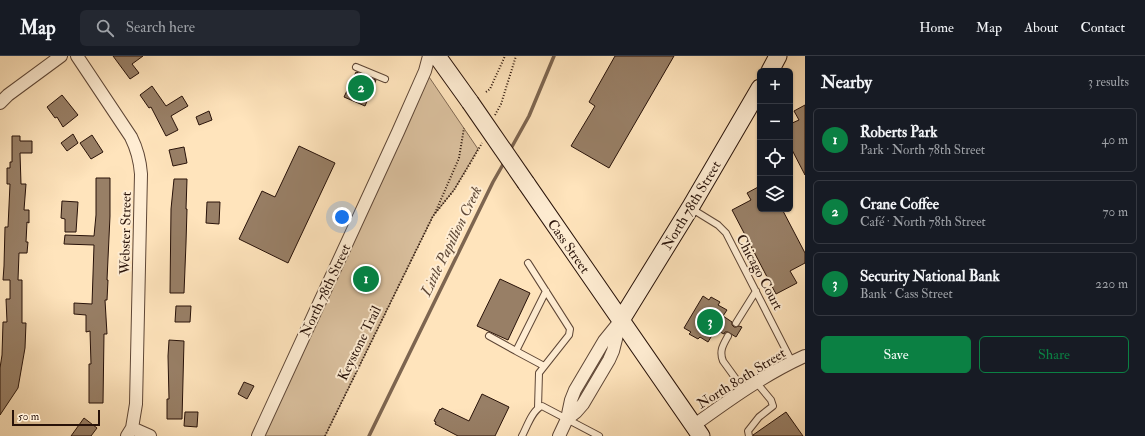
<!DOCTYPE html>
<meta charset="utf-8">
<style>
body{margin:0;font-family:"IM FELL Double Pica",serif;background:#242831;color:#f1f3f6}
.controls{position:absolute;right:12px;top:12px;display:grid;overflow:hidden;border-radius:6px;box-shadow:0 1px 3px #0004}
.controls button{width:36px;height:36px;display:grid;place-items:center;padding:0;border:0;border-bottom:1px solid #363941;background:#171b24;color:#f1f3f6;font:20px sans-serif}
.scale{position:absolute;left:12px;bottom:10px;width:88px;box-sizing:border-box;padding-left:4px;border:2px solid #281209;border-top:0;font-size:11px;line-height:14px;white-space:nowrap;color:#281209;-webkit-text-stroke:3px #ffedd3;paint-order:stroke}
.you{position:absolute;left:342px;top:161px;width:14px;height:14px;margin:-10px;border:3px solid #fff;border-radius:50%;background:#1a73e8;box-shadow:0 0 0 6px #1a73e833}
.badge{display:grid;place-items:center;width:26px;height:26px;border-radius:50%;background:#0b8043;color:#fff;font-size:13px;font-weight:700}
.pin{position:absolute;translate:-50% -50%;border:2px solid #fff;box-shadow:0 1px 4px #0006}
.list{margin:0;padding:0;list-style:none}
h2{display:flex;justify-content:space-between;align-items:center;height:52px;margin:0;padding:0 16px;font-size:17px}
h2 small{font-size:13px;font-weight:400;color:#9ea1a6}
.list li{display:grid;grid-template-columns:26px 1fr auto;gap:12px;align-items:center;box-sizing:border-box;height:64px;margin:0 8px 8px;padding:0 8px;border:1px solid #363941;border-radius:6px}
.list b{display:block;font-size:15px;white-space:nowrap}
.list p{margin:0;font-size:13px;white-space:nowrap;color:#9ea1a6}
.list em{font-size:13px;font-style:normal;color:#9ea1a6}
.actions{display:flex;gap:8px;padding:12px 16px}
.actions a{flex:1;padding:9px 0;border:1px solid #0b8043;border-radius:6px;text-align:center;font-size:14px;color:#0b8043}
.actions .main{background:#0b8043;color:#fff}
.icon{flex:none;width:22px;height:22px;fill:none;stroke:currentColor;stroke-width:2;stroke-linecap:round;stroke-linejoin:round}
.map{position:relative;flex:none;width:805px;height:380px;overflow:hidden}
header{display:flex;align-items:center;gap:24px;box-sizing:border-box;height:56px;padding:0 20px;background:#171b24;border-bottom:1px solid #363941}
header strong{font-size:19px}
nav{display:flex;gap:22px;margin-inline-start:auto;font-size:14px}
.search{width:280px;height:36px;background:#242831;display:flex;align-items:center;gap:10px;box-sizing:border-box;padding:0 14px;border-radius:6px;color:#9ea1a6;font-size:15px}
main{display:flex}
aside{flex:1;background:#171b24}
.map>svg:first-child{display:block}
.green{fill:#dac09e;stroke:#816954}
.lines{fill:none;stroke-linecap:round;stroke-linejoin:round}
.stream{stroke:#7d6550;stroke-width:3.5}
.building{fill:#987f66;stroke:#281209}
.service-casing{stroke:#5e4636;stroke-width:8}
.minor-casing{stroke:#5e4636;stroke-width:14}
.secondary-casing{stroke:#281209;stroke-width:19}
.path{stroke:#281209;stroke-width:2;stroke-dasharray:1 2;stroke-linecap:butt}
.service{stroke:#ffedd3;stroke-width:6}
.minor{stroke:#ffedd3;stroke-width:12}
.secondary{stroke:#ffedd3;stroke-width:17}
.secondary-bridge-casing{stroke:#281209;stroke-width:19;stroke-linecap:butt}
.secondary-bridge{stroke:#ffedd3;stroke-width:17}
.labels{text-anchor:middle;stroke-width:4;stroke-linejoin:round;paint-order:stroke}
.street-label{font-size:14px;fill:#281209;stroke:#ffedd3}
.water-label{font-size:15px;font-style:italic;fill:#614a38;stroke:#ffedd3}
</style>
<header>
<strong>Map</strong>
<div class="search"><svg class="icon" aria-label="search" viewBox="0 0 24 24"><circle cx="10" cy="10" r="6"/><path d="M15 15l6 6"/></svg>Search here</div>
<nav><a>Home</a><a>Map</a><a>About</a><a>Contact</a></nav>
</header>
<main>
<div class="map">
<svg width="805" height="380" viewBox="0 0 805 380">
<rect width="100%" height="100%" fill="#ffe4bc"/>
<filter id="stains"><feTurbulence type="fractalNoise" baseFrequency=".005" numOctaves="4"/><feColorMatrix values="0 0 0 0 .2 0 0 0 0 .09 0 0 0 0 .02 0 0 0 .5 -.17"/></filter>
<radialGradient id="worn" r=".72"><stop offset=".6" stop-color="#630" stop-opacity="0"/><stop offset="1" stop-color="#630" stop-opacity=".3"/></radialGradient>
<path class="green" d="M425,15L478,93L454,134L433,160L325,380H258Z"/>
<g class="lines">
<path class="stream" d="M509,96L529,60L554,0
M369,380L493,126L505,105"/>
</g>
<path class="building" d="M113,0H143L132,8L139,17L130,23Z
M615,0H674L609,112L571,90L595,50L589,46Z
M356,16L376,24L365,50L344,41Z
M152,30L166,50L182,40L188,50L171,60L178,74L166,80L151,51L149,52L140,39Z
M62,39L78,59L63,71L57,61L55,62L47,51Z
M805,49V119L790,90V68L799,64L794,55Z
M209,55L212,64L199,69L196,61Z
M73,78L78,87L67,95L61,87Z
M92,79L103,96L91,103L80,87Z
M12,80H20V85H32V97H20L21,128H26L24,154H29V167L27,166L26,186H28L27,197H19L18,224H22V267H26L25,292L18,332L0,359V312L2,299L3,266H7L6,243H10V224H3L4,210L5,171H8L10,128H7V112H10V106H12Z
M299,90L335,107L288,207L239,183L262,135L275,141Z
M184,91L187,107L173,110L169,94Z
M96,122H110V160L107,224H108L107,244H105L107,278H104L103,347H89V308H91L90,275L86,276V259L74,258V247L92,248L94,189L64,188L65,179L94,180L96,159Z
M174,123H187L186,153H187L186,187L184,237H170L171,153Z
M760,130V153H782L805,197V207L790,215L797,227L776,238L732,154L751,144L747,137Z
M62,145L78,146L76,176H65V163L61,162Z
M207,146H220L219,168L206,167Z
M500,223L530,237L508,284L477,270Z
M703,240L709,244L711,241L720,246L718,249L727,254L723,260L732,266V269L734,271H736L739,270L742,271L736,281L728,276H725L724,278L720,276L719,278L714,276L708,286L700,281L698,283L689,278L691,276L684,272Z
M176,250H191L190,266H175Z
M169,284L184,285L182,363H167V343H169L168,300Z
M244,326L254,330L247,343L238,338Z
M482,338L509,351L495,380H458L435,368L436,366L434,365L440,353L441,354L442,352L469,365Z
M185,356H198L197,371L184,370Z
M786,356L803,380H753V379Z
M84,362L97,372L91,380H71Z"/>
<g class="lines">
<defs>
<path id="service" d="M356,11L385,23
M692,153L718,169L726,177L792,306
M528,207L570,273L569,279L539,317L538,352
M736,267L756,235
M489,280L516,295
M728,280C723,289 719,295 723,305L744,334
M544,310L516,295L546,235
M522,380C527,371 532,354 542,350L599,380
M749,380L748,375L759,361L773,350L771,344L756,326"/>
<path id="minor" d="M77,0L131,81C137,93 140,104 141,118L136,348L132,372L127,380
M0,47L8,39L61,0
M567,363L576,356L583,348L609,304L613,295L620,267
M693,370C729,344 765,318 805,300
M132,372L150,380
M258,380L398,76L425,15L429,0
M559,380L567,363L571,344L575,334L604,285L621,264"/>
<path id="secondary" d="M437,0L470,46
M770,15L778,0
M526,127L701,380
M621,264L690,152L760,32"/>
</defs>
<use href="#service" class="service-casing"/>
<use href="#minor" class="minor-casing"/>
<use href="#secondary" class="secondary-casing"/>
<path class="path" d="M486,36L490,33L505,0
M495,59L501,48L516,0
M435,157L459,102L464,72
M325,380L433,160L454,134L471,106L482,87"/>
<use href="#service" class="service"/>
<use href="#minor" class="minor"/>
<use href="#secondary" class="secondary"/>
<defs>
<path id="secondary-bridge" d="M470,46L526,127"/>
</defs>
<use href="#secondary-bridge" class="secondary-bridge-casing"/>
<use href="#secondary-bridge" class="secondary-bridge"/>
</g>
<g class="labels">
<g class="street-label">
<text transform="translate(691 149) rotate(-59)" y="5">North 78th Street</text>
<text transform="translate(125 177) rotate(-89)" y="5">Webster Street</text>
<text transform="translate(569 190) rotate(55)" y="5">Cass Street</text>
<text transform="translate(760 216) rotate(62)" y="5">Chicago Court</text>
<text transform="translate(325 234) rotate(-65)" y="5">North 78th Street</text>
<text transform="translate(359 287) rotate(-64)" y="5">Keystone Trail</text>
<text transform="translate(741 322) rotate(-32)" y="5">North 80th Street</text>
</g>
<g class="water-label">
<text transform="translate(451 185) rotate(-64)" y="5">Little Papillion Creek</text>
</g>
</g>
<rect width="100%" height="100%" filter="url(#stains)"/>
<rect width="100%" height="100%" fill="url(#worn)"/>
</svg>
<div class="controls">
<button>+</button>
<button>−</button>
<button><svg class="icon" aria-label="locate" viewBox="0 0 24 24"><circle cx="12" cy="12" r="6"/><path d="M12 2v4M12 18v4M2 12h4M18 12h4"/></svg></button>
<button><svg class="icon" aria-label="layers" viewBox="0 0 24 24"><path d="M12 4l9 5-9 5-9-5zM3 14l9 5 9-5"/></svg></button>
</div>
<div class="scale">50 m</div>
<div class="you"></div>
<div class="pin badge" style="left:366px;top:223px">1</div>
<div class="pin badge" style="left:361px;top:32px">2</div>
<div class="pin badge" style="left:710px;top:266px">3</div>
</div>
<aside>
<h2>Nearby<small>3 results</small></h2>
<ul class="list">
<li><span class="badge">1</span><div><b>Roberts Park</b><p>Park · North 78th Street</p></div><em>40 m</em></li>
<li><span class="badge">2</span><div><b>Crane Coffee</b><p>Café · North 78th Street</p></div><em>70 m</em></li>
<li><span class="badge">3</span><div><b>Security National Bank</b><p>Bank · Cass Street</p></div><em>220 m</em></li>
</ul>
<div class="actions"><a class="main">Save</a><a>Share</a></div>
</aside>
</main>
